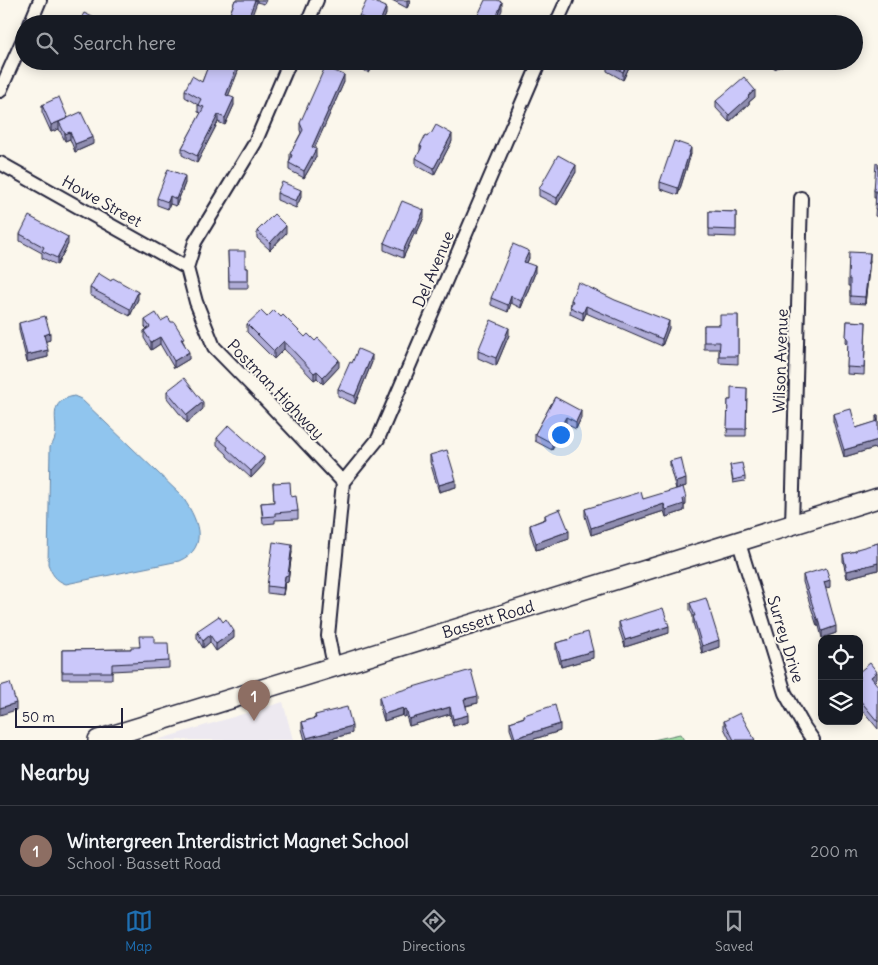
<!DOCTYPE html>
<meta charset="utf-8">
<style>
body{margin:0;font-family:Delius,sans-serif;background:#20242c;color:#f1f3f6}
.controls{position:absolute;right:15px;bottom:15px;display:grid;overflow:hidden;border-radius:10px;box-shadow:0 2px 12px #0003}
.controls button{width:45px;height:45px;display:grid;place-items:center;padding:0;border:0;border-bottom:1px solid #363941;background:#171b24;color:#f1f3f6;font:25px sans-serif}
.scale{position:absolute;left:15px;bottom:12px;width:108px;box-sizing:border-box;padding-left:5px;border:2px solid #22223b;border-top:0;font-size:14px;line-height:18px;white-space:nowrap;color:#22223b;-webkit-text-stroke:4px #fbf7ec;paint-order:stroke}
.you{position:absolute;left:560px;top:434px;width:18px;height:18px;margin:-12px;border:4px solid #fff;border-radius:50%;background:#1a73e8;box-shadow:0 0 0 8px #1a73e833}
.badge{display:grid;place-items:center;width:32px;height:32px;border-radius:50%;background:#1f6fb2;color:#fff;font-size:16px;font-weight:700}
.pin{position:absolute;translate:-50% -41px;filter:drop-shadow(0 1px 2px #0008)}
.pin::after{content:'';position:absolute;top:26px;width:18px;height:15px;background:inherit;clip-path:polygon(0 0,100% 0,50% 100%)}
.list{margin:0;padding:0;list-style:none}
h2{display:flex;justify-content:space-between;align-items:center;height:65px;margin:0;padding:0 20px;font-size:21px}
h2 small{font-size:16px;font-weight:400;color:#9ea1a6}
.list li{display:grid;grid-template-columns:32px 1fr auto;gap:15px;align-items:center;box-sizing:border-box;height:90px;padding:0 20px;border-top:1px solid #363941}
.list b{display:block;font-size:19px;white-space:nowrap}
.list p{margin:0;font-size:16px;white-space:nowrap;color:#9ea1a6}
.list em{font-size:16px;font-style:normal;color:#9ea1a6}
.icon{flex:none;width:28px;height:28px;fill:none;stroke:currentColor;stroke-width:2;stroke-linecap:round;stroke-linejoin:round}
.map{position:relative;flex:none;width:878px;height:740px;overflow:hidden}
.search{position:absolute;background:#171b24;box-shadow:0 2px 12px #0003;left:15px;right:15px;top:15px;height:55px;display:flex;align-items:center;gap:12px;box-sizing:border-box;padding:0 18px;border-radius:28px;color:#9ea1a6;font-size:19px}
.sheet{height:155px;background:#171b24}
nav{display:flex;justify-content:space-around;align-items:center;box-sizing:border-box;height:70px;border-top:1px solid #363941;background:#171b24;font-size:14px;color:#9ea1a6}
nav a{display:grid;justify-items:center;gap:2px}
nav .on{color:#1f6fb2}
.map>svg:first-child{display:block}
.built{fill:#ede9f0}
.forest{fill:url(#forest-firs);stroke:#628070}
.water{fill:#90c5ee;stroke:#6484a6}
.lines{fill:none;stroke-linecap:round;stroke-linejoin:round}
.street-casing{stroke:#22223b;stroke-width:16}
.secondary-casing{stroke:#22223b;stroke-width:22}
.street{stroke:#fbf7ec;stroke-width:12}
.secondary{stroke:#fbf7ec;stroke-width:19}
.wall{fill:#afacd7;stroke:#22223b}
.shaded-wall{fill:#8e8caf;stroke:#22223b}
.building{fill:#cbc8fa;stroke:#22223b}
.labels{text-anchor:middle;stroke-width:4;stroke-linejoin:round;paint-order:stroke}
.street-label{font-size:16px;fill:#22223b;stroke:#fbf7ec}
</style>
<div class="map">
<svg width="878" height="740" viewBox="0 0 878 740">
<defs>
<pattern id="forest-firs" width="22" height="20" patternUnits="userSpaceOnUse" patternTransform="scale(1.25)"><rect width="22" height="20" fill="#a1dea5"/><path d="M5 1l3.5 6h-7zM16 11l3.5 6h-7z" fill="#8abe8f"/></pattern>
</defs>
<rect width="100%" height="100%" fill="#fbf7ec"/>
<filter id="ink" filterUnits="userSpaceOnUse"><feTurbulence type="fractalNoise" baseFrequency=".02" numOctaves="2"/><feDisplacementMap in="SourceGraphic" scale="10" xChannelSelector="R" yChannelSelector="G"/><feConvolveMatrix kernelMatrix="1 2 1 2 8 2 1 2 1" color-interpolation-filters="sRGB"/></filter>
<g filter="url(#ink)">
<path class="built" d="M283,702L293,740H157Z"/>
<path class="forest" d="M680,734L684,740H653Z"/>
<path class="water" d="M74,396L81,399L181,495C197,517 211,547 179,561L66,584C55,580 52,574 48,564L50,447C66,429 40,403 74,396Z"/>
<g class="lines">
<defs>
<path id="street" d="M30,24L40,0
M307,24L317,0
M556,24L567,0
M290,61L255,143L195,242L187,268L196,302L214,347L257,391L343,482L328,636L334,666
M0,91L24,37
M0,163L187,268
M343,482L378,439L540,61
M792,525L801,198
M739,543L785,693L804,727L813,740"/>
<path id="secondary" d="M98,740C357,659 618,580 878,498"/>
</defs>
<use href="#street" class="street-casing"/>
<use href="#secondary" class="secondary-casing"/>
<use href="#street" class="street"/>
<use href="#secondary" class="secondary"/>
</g>
<path class="wall" d="M235,0H266L264,4L257,2L227,22Z
M392,0H411L407,8Z
M386,14L382,24H359V16Z
M206,61H242L228,96L234,105L225,125L218,122L197,163L182,155V148L201,113L198,112V105L185,97V90L202,82L208,67L206,66Z
M347,61H375V63L369,73Z
M609,61H632L623,80L607,71V64Z
M771,61H791V62L774,69Z
M344,82L314,149L316,157L304,178L289,170V163L290,160V154L301,133L300,130V123Z
M755,97L749,102V104L729,122L716,108V101Z
M42,105L68,118L93,144L75,152L70,139L65,141L59,129L51,132L42,112Z
M427,137L452,141L434,175L416,165V158L420,152V146Z
M691,154L678,195L660,189V182Z
M878,163V217L875,216L876,198H874V191Z
M576,172L557,205L539,196V189Z
M185,183L176,206L170,204L168,209L157,205V198Z
M277,193L301,197L296,208L277,200Z
M709,211L736,212V237L709,236Z
M424,217L416,235L414,234L403,258L384,250V243Z
M257,231L286,233L270,250L257,238Z
M20,234L68,244L57,265L42,258V253L20,241Z
M228,251L245,268H248V288H229Z
M529,258L527,263L535,273L521,308L511,303L508,312L491,305V298Z
M870,260L865,304L850,303V286H848V279Z
M90,288L138,299L130,316L90,295Z
M571,300L669,328L662,346L586,313L583,320L570,314Z
M738,315V364L719,363V349H704V325H720Z
M267,317H281L339,367L323,384L317,378L314,380L284,349L274,359L247,332V324Z
M145,320L171,322L184,343L189,359L174,368L160,344L151,350L144,338V331L147,329L145,327Z
M847,321L866,322L864,375L847,374L848,345L846,343Z
M19,323L50,340L45,341L48,357L27,362L19,330Z
M509,335L496,366L478,358V351Z
M372,362L355,404L338,396V389L352,363Z
M747,388L746,436H727L728,400H731Z
M167,391L203,409L187,423L167,398Z
M555,397L581,418L576,429L566,424L552,450L535,441V434Z
M833,414L856,428L876,422V416H878V447L844,457L833,421Z
M217,438L264,464L251,478L227,456V454L217,445Z
M430,455L456,487L439,492L430,462Z
M670,461L686,486L676,489L670,468Z
M730,465L745,477V481L733,483Z
M273,483L291,497L298,511V519L275,520V523L263,524L261,503L274,502Z
M643,499L686,505H684V511L666,517L664,511L591,535L585,516V509Z
M545,515L569,539L536,550L530,532V525L545,519Z
M878,543V570L847,578L843,561V554L856,551Z
M292,552L288,582L285,583L283,595L267,593V586Z
M803,575L830,587L825,588L836,633L822,638L819,626H817L803,582Z
M690,603L719,647L702,653L693,623V616L690,610Z
M619,622L669,633L625,647L619,629Z
M197,631L234,638L216,651L210,642L203,648L197,638Z
M571,637L593,658L561,667L556,650V643L571,639Z
M154,643L169,661V668L112,671V679H62V650L131,649Z
M859,672L877,679L874,682L878,686V729L859,706Z
M379,697L478,703L466,706L468,722L453,726L450,714L409,726L406,716L403,717V715L384,721L379,704Z
M315,715L352,733L327,740H305L302,729V722L315,718Z
M524,715L560,731L531,740H514L510,729V722L524,717Z
M724,721L755,740H730L724,728Z"/>
<path class="shaded-wall" d="M255,0H257V2L249,24H246Z
M407,0H411L407,8Z
M502,2V10L496,24H494Z
M386,7V14L382,24H379Z
M239,61H242L226,102V95Z
M372,61H375V63L369,73V66Z
M629,61H632L623,80V72Z
M776,61H791V62L774,69V62Z
M344,75V82L312,154V147Z
M755,90V97L749,102V104L729,122V115Z
M234,98V105L225,125V118Z
M218,115V122L197,163V156Z
M68,118L59,122V129L51,132V125Z
M70,132V139L65,141V134Z
M452,134V141L434,175V168Z
M93,137V144L75,152V144Z
M691,147V154L678,195V188Z
M316,149V157L304,178V171Z
M576,165V172L557,205V198Z
M185,176V183L176,206V199Z
M301,190V197L296,208V201Z
M170,196V204L168,209V202Z
M424,210V217L416,235V228Z
M286,226V233L270,250V243Z
M414,227V234L403,258V251Z
M68,237V244L57,265V258Z
M529,251V258L524,269V262Z
M870,253V260L865,304V297Z
M535,266V273L521,308V301Z
M138,292V299L130,316V309Z
M511,296V303L508,312V305Z
M586,306V313L583,320V313Z
M669,321V328L662,346V339Z
M509,328V335L496,366V358Z
M50,333V340L44,342V335Z
M160,337V344L151,350V342Z
M284,341V349L274,359V351Z
M48,350V357L27,362V355Z
M189,352V359L174,368V361Z
M372,355V362L355,404V396Z
M339,360V367L323,384V377Z
M317,371V378L314,380V373Z
M203,402V409L187,423V415Z
M581,411V418L576,429V422Z
M566,417V424L552,450V443Z
M878,440V447L844,457V450Z
M264,457V464L251,478V471Z
M686,479V486L676,489V482Z
M456,480V487L439,492V485Z
M686,498V505H684V511L666,517V510L683,499Z
M664,504V511L591,535V528Z
M569,531V539L536,550V543Z
M292,545V552L288,582L285,583L283,595L285,576Z
M878,563V570L847,578V571Z
M830,580V587L824,589V582Z
M817,619H819V626H817Z
M669,626V633L625,647V640Z
M836,626V633L822,638V631Z
M234,631V638L216,651V644Z
M210,635V642L203,648V641Z
M719,640V647L702,653V646Z
M593,651V658L561,667V660Z
M877,672V679L871,685V677Z
M478,696V703L464,706V699Z
M16,703V710L0,715V708Z
M450,707V714L409,726V719Z
M403,708V715L384,721V714Z
M406,709V716L403,717V710Z
M468,715V722L453,726V719Z
M560,724V731L531,740H515V738Z
M352,726V733L327,740H307V738Z"/>
<path class="building" d="M235,0H255L246,24H220L221,19L227,22Z
M367,0H370L386,7L379,24H376L359,16Z
M485,0H497L502,2L494,24H474Z
M84,13L101,21L100,24H78Z
M210,61H239L226,95L234,98L225,118L218,115L197,156L182,148L204,107L198,105L201,99L185,90L192,76L202,82Z
M360,61H372L369,66Z
M609,61H629L623,72L607,64Z
M325,67L344,75L312,147L316,149L304,171L289,163L292,155L290,154L303,130L300,123Z
M744,77L755,90L748,96L749,97L729,115L716,101Z
M59,97L68,118L51,125L42,105Z
M81,112L93,137L75,144L70,132L65,134L59,122Z
M436,125L452,134L434,168L416,158L422,147L420,146L425,136L427,137L430,133L431,134Z
M674,141L691,147L678,188L660,182Z
M558,155L576,165L557,198L539,189Z
M876,163H878V209H875L876,191H874Z
M168,169L185,176L176,199L170,196L168,202L157,198Z
M282,182L301,190L296,201L277,193Z
M402,201L424,210L416,228L414,227L403,251L384,243Z
M709,211L736,212V230L709,229Z
M274,214L286,226L270,243L257,231Z
M29,216L68,237L57,258L42,251L44,247L20,234Z
M513,244L529,251L524,262L535,266L521,301L511,296L508,305L491,298Z
M228,251H245V268H248V281H229Z
M849,252L870,253L865,297L850,296V279H848Z
M98,273L111,281L113,278L138,292L130,309L90,288Z
M578,282L615,300L669,321L662,339L586,306L583,313L570,307L573,301L571,300Z
M274,310L281,317L283,315L305,337L308,334L315,341L318,338L339,360L323,377L317,371L314,373L284,341L274,351L247,324L261,311L267,317Z
M156,313L161,321L168,317L171,322H174L184,338L181,339L189,352L174,361L160,337L151,342L144,331L150,327L145,320Z
M720,315H738V356H719L720,342H704V325H720Z
M45,316L50,333L44,335L48,350L27,355L19,323Z
M491,320L509,328L496,358L478,351Z
M847,321L866,322L864,368L847,367L848,338L846,336Z
M358,349L372,355L355,396L338,389L350,362L352,363Z
M184,378L203,402L187,415L167,391Z
M731,387L747,388L746,429H727L728,400H731Z
M555,397L581,411L576,422L566,417L552,443L535,434Z
M851,409L856,428L878,421L876,416H878V440L844,450L833,414Z
M229,425L264,457L251,471L227,449L228,447L217,438Z
M447,450L456,480L439,485L430,455Z
M681,458L686,479L676,482L670,461Z
M742,463L745,477L733,480L730,465Z
M290,482L291,497L296,496L298,511L275,513V516L263,517L261,503L274,502L273,483Z
M683,487L686,498L683,499L684,504L666,510L664,504L591,528L585,509L641,492L643,499Z
M560,509L569,531L536,543L530,525L546,519L545,515Z
M273,542L292,545L288,575L285,576L283,588L267,586Z
M878,543V563L847,571L843,554L856,551L857,549Z
M826,568L830,580L824,582L836,626L822,631L819,619H817L803,575Z
M706,598L719,640L702,646L693,616H695L690,603Z
M663,608L669,626L625,640L619,622Z
M219,616L223,622L226,619L234,631L216,644L210,635L203,641L197,631Z
M588,632L593,651L561,660L556,643L571,639V637Z
M139,636H154V643H168L169,661L112,664V672H62V650L131,649V647H140Z
M870,663L877,672L871,677L878,686V722L859,699V672Z
M471,670L478,696L464,699L468,715L453,719L450,707L409,719L406,709L403,710V708L384,714L379,697Z
M10,683L16,703L0,708V686Z
M555,705L560,724L515,738L510,722L525,717L524,715Z
M347,707L352,726L307,738L302,722L316,718L315,715Z
M740,713L755,740H734L724,721Z"/>
</g>
<g class="labels">
<g class="street-label">
<text transform="translate(102 201) rotate(29)" y="6">Howe Street</text>
<text transform="translate(433 269) rotate(-67)" y="6">Del Avenue</text>
<text transform="translate(780 361) rotate(-88)" y="6">Wilson Avenue</text>
<text transform="translate(276 389) rotate(46)" y="6">Postman Highway</text>
<text transform="translate(488 619) rotate(-17)" y="6">Bassett Road</text>
<text transform="translate(786 639) rotate(73)" y="6">Surrey Drive</text>
</g>
</g>
</svg>
<div class="controls">
<button><svg class="icon" aria-label="locate" viewBox="0 0 24 24"><circle cx="12" cy="12" r="6"/><path d="M12 2v4M12 18v4M2 12h4M18 12h4"/></svg></button>
<button><svg class="icon" aria-label="layers" viewBox="0 0 24 24"><path d="M12 4l9 5-9 5-9-5zM3 14l9 5 9-5"/></svg></button>
</div>
<div class="scale">50 m</div>
<div class="you"></div>
<div class="pin badge" style="left:254px;top:721px;background:#8d6e63">1</div>
<div class="search"><svg class="icon" aria-label="search" viewBox="0 0 24 24"><circle cx="10" cy="10" r="6"/><path d="M15 15l6 6"/></svg>Search here</div>
</div>
<section class="sheet">
<h2>Nearby<small></small></h2>
<ul class="list">
<li><span class="badge" style="background:#8d6e63">1</span><div><b>Wintergreen Interdistrict Magnet School</b><p>School · Bassett Road</p></div><em>200 m</em></li>
</ul>
</section>
<nav>
<a class="on"><svg class="icon" aria-label="map" viewBox="0 0 24 24"><path d="M3 6l6-2 6 2 6-2v14l-6 2-6-2-6 2zM9 4v14M15 6v14"/></svg>Map</a>
<a><svg class="icon" aria-label="directions" viewBox="0 0 24 24"><path d="M12 3l9 9-9 9-9-9zM9 14v-3h6M13 9l2 2-2 2"/></svg>Directions</a>
<a><svg class="icon" aria-label="saved" viewBox="0 0 24 24"><path d="M7 4h10v16l-5-4-5 4z"/></svg>Saved</a>
</nav>
